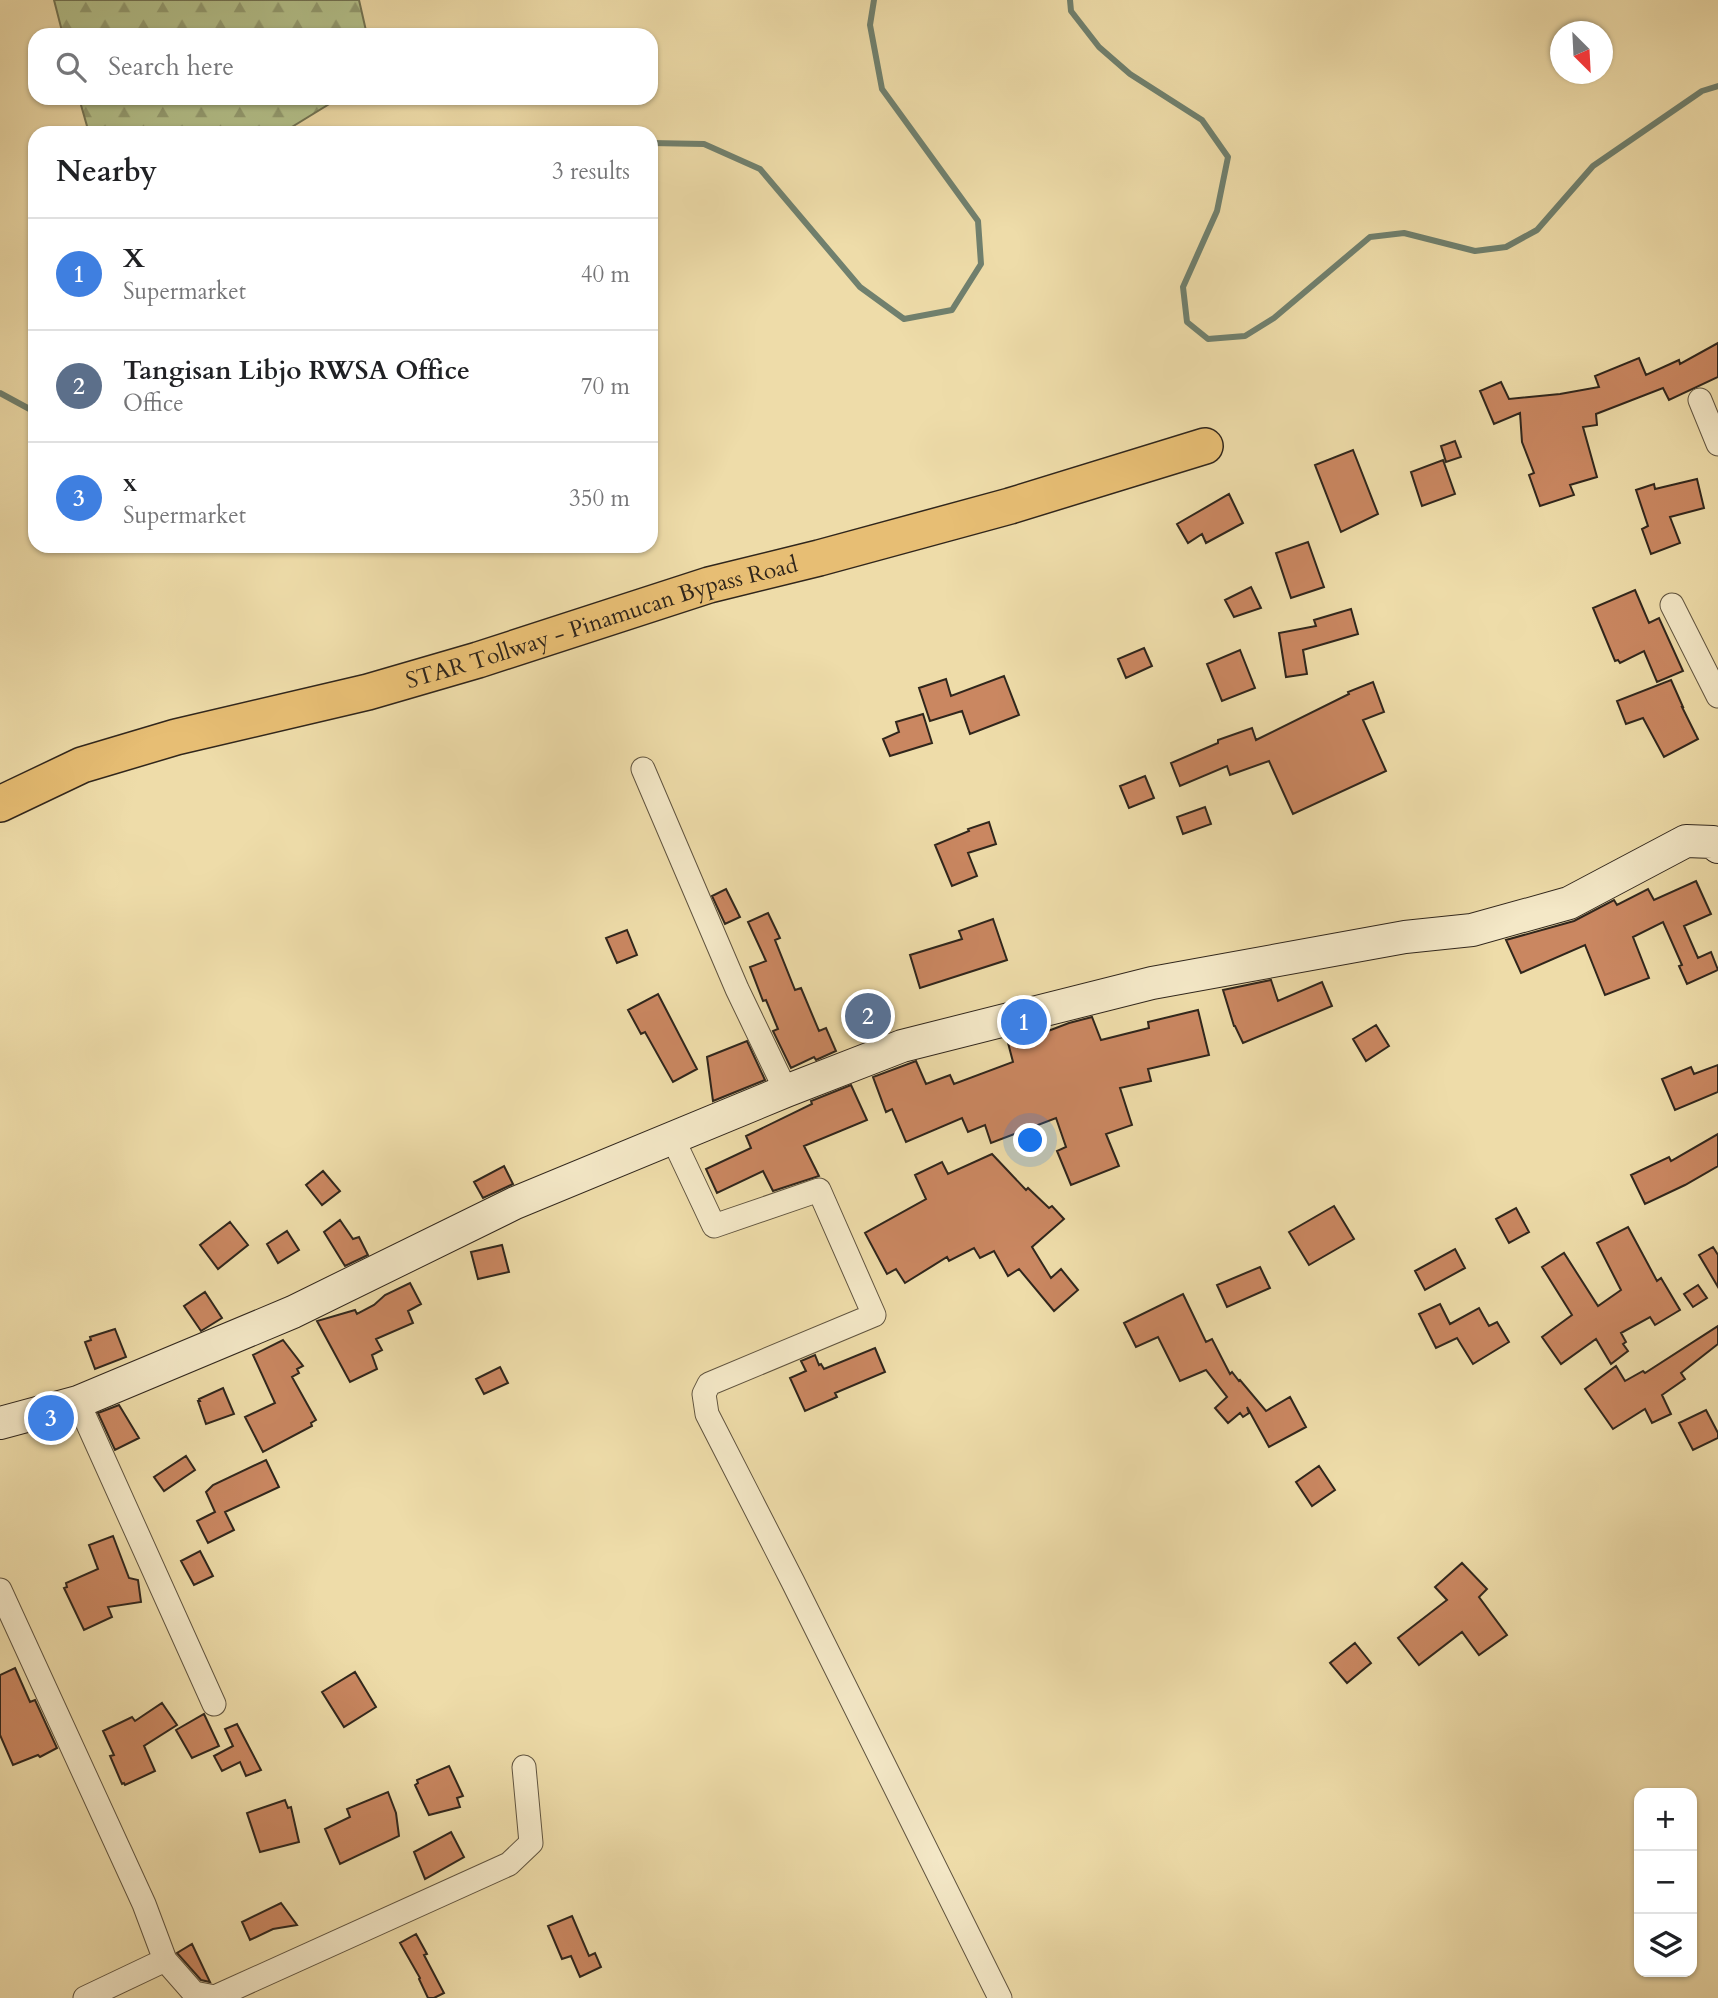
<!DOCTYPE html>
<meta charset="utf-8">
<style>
body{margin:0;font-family:Cardo,serif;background:#f6f6f6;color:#202124}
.controls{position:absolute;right:21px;bottom:21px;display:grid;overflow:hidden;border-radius:14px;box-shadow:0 2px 5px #0004}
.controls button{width:63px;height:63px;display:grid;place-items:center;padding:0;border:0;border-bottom:2px solid #e0e0e0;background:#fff;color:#202124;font:35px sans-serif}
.compass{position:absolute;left:1550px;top:21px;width:63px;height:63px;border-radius:50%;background:#fff;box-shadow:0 2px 5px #0004;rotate:156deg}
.you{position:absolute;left:1031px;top:1141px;width:24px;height:24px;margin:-18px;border:5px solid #fff;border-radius:50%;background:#1a73e8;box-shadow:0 0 0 10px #1a73e833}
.badge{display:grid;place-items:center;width:46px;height:46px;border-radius:50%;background:#8f2418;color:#fff;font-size:23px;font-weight:700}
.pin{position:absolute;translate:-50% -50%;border:4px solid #fff;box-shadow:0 2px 7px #0006}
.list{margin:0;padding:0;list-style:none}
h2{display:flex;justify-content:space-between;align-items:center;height:91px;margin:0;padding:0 28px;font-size:30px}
h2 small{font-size:23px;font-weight:400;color:#757577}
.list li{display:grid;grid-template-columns:46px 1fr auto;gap:21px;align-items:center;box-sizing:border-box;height:112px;padding:0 28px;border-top:2px solid #e0e0e0}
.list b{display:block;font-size:26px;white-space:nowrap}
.list p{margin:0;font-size:23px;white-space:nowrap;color:#757577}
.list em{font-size:23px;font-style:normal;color:#757577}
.icon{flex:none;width:38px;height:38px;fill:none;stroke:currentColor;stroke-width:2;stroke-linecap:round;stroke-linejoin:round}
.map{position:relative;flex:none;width:1718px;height:1998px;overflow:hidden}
.search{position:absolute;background:#fff;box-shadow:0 2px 5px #0004;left:28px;top:28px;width:630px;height:77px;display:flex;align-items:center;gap:18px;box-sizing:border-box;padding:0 24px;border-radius:21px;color:#757577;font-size:26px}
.panel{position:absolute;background:#fff;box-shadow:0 2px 5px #0004;left:28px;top:126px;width:630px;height:427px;border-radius:21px}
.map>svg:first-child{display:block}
.forest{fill:url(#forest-firs);stroke:#727454;stroke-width:2}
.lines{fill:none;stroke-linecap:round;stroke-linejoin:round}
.stream{stroke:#70806e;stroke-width:6}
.building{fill:#ca8761;stroke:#30261c;stroke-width:2}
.street-casing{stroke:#60543f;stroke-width:25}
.secondary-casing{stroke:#30261c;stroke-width:34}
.primary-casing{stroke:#30261c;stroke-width:38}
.street{stroke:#f4e8c7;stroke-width:23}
.secondary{stroke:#f4e8c7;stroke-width:32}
.primary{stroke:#e7be74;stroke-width:35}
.labels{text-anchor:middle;stroke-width:5;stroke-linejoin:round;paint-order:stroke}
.street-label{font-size:23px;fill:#30261c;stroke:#f4e8c7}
</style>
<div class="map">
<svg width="1718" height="1998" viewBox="0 0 1718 1998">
<defs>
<pattern id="forest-firs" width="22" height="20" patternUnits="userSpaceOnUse" patternTransform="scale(1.75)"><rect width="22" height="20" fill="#b4c28c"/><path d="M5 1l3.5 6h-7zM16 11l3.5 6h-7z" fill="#939d72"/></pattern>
</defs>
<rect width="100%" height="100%" fill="#eedca9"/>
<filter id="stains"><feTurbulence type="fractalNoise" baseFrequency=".00286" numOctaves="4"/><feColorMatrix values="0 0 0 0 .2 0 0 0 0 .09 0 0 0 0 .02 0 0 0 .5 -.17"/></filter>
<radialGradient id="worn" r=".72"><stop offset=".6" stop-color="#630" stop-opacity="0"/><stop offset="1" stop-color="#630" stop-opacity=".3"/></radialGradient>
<path class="forest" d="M54,0H359L367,35H63Z
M79,98H339L282,133H89Z"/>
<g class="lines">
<path class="stream" d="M1070,0L1071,11L1099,47L1130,74L1202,120L1228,157L1217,211L1183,287L1187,322L1208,339L1245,336L1274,318L1370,237L1404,233L1475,251L1506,247L1537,230L1593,166L1702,91L1718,86
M651,143L704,144L760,169L860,287L904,319L952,310L981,264L978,221L882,89L870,25L874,0
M0,393L35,412"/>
</g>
<path class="building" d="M1718,343V377L1669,400L1663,388L1596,414L1597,425L1583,427L1597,477L1570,485L1574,495L1540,506L1529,475L1534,473L1522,442L1520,413L1494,424L1480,391L1501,382L1509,399L1560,394L1599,387L1595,376L1639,358L1646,375L1679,360L1680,364Z
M1455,441L1461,457L1446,462L1441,446Z
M1353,450L1378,514L1341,532L1315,465Z
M1443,460L1455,494L1422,506L1411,472Z
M1697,479L1704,508L1670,517L1680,543L1651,554L1642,529L1648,526L1636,490L1654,484L1655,489Z
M1229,494L1243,523L1206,543L1202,534L1188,543L1177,524Z
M1308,542L1324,587L1291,598L1276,553Z
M1251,587L1261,608L1234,617L1225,600Z
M1635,590L1649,623L1659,618L1683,671L1657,682L1644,651L1620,663L1618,660L1615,661L1593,608Z
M1351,609L1358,634L1303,650L1307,674L1286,677L1279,633L1316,626L1314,620Z
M1144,648L1152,666L1126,678L1118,659Z
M1240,650L1255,688L1222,701L1207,664Z
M1004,676L1019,715L970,734L962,711L930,721L919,688L946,679L951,696Z
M1671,680L1683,707H1682L1698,739L1664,757L1643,718L1626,724L1617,701Z
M1373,682L1384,712L1363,720L1386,771L1293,814L1269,761L1230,775L1227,766L1180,786L1171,763L1218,743V740L1252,728L1256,740L1349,694L1348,692Z
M923,714L932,743L890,756L883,739L899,732L896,722Z
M1145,776L1154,798L1129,808L1120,786Z
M1205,807L1211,824L1183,834L1177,817Z
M989,822L996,844L968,853L977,876L952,886L935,845L969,831L968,829Z
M1696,881L1711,914L1684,926L1698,958L1711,952L1718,970L1687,984L1679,966L1682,965L1663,922L1633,937L1649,978L1605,995L1585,945L1521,973L1506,940L1574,921L1614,900L1617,905L1648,889L1654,900Z
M726,889L740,917L725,924L712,896Z
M768,913L780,938L775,940L795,990L801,988L819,1031L826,1028L836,1051L816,1060L814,1057L791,1068L773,1031L778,1029L766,1000L763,1001L750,967L766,961L748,922Z
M993,919L1007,960L920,988L910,955L962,939L959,931Z
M627,930L637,955L617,963L606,938Z
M1271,980L1278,1001L1322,982L1332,1006L1243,1043L1235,1026H1234L1223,990Z
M658,994L697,1069L673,1082L645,1032L641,1034L628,1010Z
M877,998L886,1025L859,1034L849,1007Z
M1198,1010L1209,1055L1148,1069L1151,1081L1120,1088L1132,1125L1106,1134L1119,1166L1071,1185L1057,1151L1066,1147L1056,1118L991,1143L985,1125L968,1132L962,1118L906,1142L892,1109L886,1112L873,1077L916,1061L926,1084L950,1075L954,1084L1013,1062L1007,1039L1030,1033L1031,1036L1034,1034L1035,1036L1069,1023L1092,1017L1101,1040L1149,1028L1148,1022Z
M1376,1025L1389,1046L1366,1061L1353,1039Z
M747,1041L765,1080L713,1101L707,1057Z
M1718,1065V1092L1675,1110L1662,1079L1691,1067L1694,1074Z
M851,1085L867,1120L804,1146L819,1176L773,1191L763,1171L717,1193L706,1169L751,1148L746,1136L812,1104L811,1101Z
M1718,1134V1166L1685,1185L1645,1204L1631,1175L1669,1157L1671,1161Z
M992,1154L1026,1190L1028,1188L1049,1208L1052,1206L1064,1219L1032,1247L1051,1278L1061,1269L1078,1290L1054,1311L1019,1269L1008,1276L994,1251L980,1258L974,1248L949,1261L947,1257L905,1283L896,1269L887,1274L865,1233L926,1199L915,1175L942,1162L948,1174Z
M504,1166L513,1184L483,1198L474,1182Z
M323,1171L340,1191L322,1205L306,1185Z
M1334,1206L1354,1239L1309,1265L1289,1232Z
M1516,1208L1529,1232L1509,1243L1496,1219Z
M340,1220L353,1239L359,1237L368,1255L345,1266L324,1232Z
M230,1222L248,1245L218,1269L200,1245Z
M1628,1227L1657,1281L1661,1278L1680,1310L1655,1325L1650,1317L1621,1333L1626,1342L1623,1344L1628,1351L1611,1364L1596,1339L1561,1364L1542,1337L1572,1315L1542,1267L1564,1253L1598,1306L1621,1290L1597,1243Z
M287,1231L299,1250L278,1263L267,1244Z
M502,1245L509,1272L478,1279L471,1252Z
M1713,1247L1718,1255V1287L1699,1255Z
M1455,1249L1465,1268L1425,1290L1415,1271Z
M1260,1267L1270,1288L1227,1307L1217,1285Z
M410,1283L421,1304L408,1311L413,1323L376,1339L382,1350L372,1355L377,1369L350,1382L317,1321L355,1310L357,1314L374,1305L385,1295Z
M1698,1285L1707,1298L1693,1307L1684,1294Z
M205,1292L222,1318L201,1331L184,1306Z
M1183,1294L1206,1342L1212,1339L1230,1374L1232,1372L1239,1381L1240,1380L1266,1411L1290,1397L1306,1427L1269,1447L1247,1407L1249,1413L1243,1417L1240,1413L1228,1423L1215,1408L1227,1397L1206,1370L1180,1381L1158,1337L1136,1347L1124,1323Z
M1440,1304L1450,1324L1479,1308L1489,1326L1497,1322L1509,1342L1473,1364L1457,1338L1436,1348L1419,1314Z
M1718,1326V1344L1681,1373L1685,1379L1662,1395L1671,1414L1652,1423L1645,1409L1613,1429L1585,1389L1616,1366L1625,1381L1643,1371L1645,1373Z
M115,1329L126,1357L95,1369L85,1342L91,1340L90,1337Z
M283,1340L303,1366L297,1369L299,1373L292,1377L316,1420L311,1423L312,1426L263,1452L245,1417L275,1403L253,1355Z
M875,1348L885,1372L835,1393L837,1397L805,1411L790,1378L806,1371L801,1361L815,1355L819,1365L821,1364L824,1369Z
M500,1367L508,1383L484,1394L476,1379Z
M223,1388L234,1414L206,1424L198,1401H200L199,1399Z
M119,1405L139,1438L115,1450L98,1413Z
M1706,1410L1718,1433V1438L1693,1450L1679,1423Z
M59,1426L62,1433L45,1439L42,1431Z
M186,1456L195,1470L164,1491L154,1477Z
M266,1460L279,1487L225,1512L234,1530L208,1543L197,1521L215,1512L206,1492L213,1485Z
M1319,1466L1335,1490L1312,1506L1296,1482Z
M113,1536L129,1578L138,1580L141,1602L108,1607L112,1617L84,1630L64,1588L67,1587L66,1583L98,1569L89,1545Z
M200,1551L213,1576L194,1585L181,1561Z
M1462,1563L1487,1589L1479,1597L1507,1635L1479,1655L1462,1632L1419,1665L1398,1638L1447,1600L1435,1587Z
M1355,1643L1371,1663L1347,1683L1330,1663Z
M15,1668L30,1702L35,1700L57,1748L40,1757L38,1755L13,1765L0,1735V1675Z
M355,1672L376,1707L344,1727L322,1692Z
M162,1703L177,1725L144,1746L155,1771L125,1785L124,1783L122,1784L110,1756L114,1755L103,1731L132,1717L135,1721Z
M204,1714L219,1746L192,1758L176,1730Z
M237,1724L261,1770L246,1776L240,1762L222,1771L214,1756L233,1746L225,1729Z
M449,1766L463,1796L457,1798L460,1807L429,1815L415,1785L418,1783L417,1780Z
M388,1792L396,1813L399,1836L340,1864L325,1829L350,1817L347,1809Z
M285,1800L288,1808L291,1807L299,1842L260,1852L247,1813Z
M451,1832L464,1857L425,1879L414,1852Z
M281,1903L297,1925L273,1929L250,1940L242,1922Z
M572,1916L589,1956L595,1953L601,1967L580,1977L571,1956L562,1959L548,1926Z
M416,1934L427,1954L424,1955L444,1993L434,1998H428L419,1979L420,1978L400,1943Z
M192,1944L210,1982L201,1980L177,1953Z"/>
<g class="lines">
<defs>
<path id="street" d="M1700,400L1718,444
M1672,605L1718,696
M643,769L737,989L786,1091
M673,1139L714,1226L819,1190L874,1315L709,1384L704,1394L707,1414L793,1582L1000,1998
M78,1402L214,1704
M0,1590L144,1904L165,1960L194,1993L215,1997L509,1864L531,1843L524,1767
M85,1998L165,1960"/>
<path id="secondary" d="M0,1423L78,1402L293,1312L515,1203L786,1091L902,1046L1152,983L1405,937L1472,930L1569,903L1686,841L1713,842L1718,847"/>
<g id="primary">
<path id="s1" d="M0,804L82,765L176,737L368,692L478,660L709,585L819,558L1010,506L1205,446"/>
</g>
</defs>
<use href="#street" class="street-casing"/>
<use href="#secondary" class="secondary-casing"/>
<use href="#primary" class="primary-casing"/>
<use href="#street" class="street"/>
<use href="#secondary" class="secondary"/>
<use href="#primary" class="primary"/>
</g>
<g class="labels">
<g class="street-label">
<text dy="8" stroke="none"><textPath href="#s1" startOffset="630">STAR Tollway - Pinamucan Bypass Road</textPath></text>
</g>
</g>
<rect width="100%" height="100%" filter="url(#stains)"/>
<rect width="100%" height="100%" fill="url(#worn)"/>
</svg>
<div class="controls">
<button>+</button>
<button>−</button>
<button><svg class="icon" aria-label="layers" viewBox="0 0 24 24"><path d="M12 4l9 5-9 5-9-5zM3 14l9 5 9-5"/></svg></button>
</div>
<svg class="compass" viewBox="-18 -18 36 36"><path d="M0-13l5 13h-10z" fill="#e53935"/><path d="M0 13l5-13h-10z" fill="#757577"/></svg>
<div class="you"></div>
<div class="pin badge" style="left:1024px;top:1022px;background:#3f7fe0">1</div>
<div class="pin badge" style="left:868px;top:1016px;background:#5c6f8a">2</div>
<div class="pin badge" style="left:51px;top:1418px;background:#3f7fe0">3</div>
<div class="search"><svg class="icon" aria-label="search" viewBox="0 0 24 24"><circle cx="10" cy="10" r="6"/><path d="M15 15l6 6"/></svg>Search here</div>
<section class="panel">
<h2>Nearby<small>3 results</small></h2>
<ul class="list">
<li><span class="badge" style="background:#3f7fe0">1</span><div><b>X</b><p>Supermarket</p></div><em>40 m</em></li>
<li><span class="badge" style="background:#5c6f8a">2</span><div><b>Tangisan Libjo RWSA Office</b><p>Office</p></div><em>70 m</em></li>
<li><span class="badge" style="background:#3f7fe0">3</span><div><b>x</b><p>Supermarket</p></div><em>350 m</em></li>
</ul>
</section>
</div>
